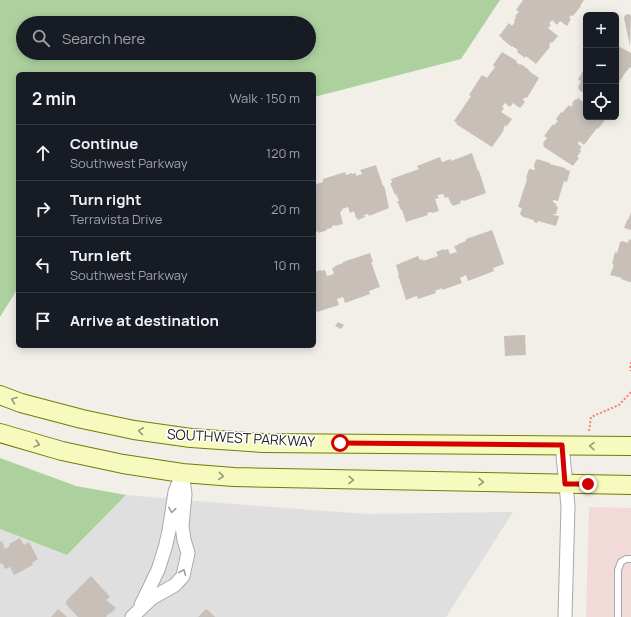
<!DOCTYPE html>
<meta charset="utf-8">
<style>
body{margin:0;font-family:Manrope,sans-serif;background:#20242c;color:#f1f3f6}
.controls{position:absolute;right:12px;top:12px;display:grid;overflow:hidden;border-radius:6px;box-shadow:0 2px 10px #0003}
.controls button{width:36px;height:36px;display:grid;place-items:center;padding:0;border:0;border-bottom:1px solid #363941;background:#171b24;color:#f1f3f6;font:20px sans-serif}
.stop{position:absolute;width:12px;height:12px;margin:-9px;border:3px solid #d40000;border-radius:50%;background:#fff}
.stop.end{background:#d40000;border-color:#fff;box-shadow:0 1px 4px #0008}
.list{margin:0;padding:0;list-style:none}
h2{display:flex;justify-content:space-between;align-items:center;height:52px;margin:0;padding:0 16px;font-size:17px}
h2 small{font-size:13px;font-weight:400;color:#9ea1a6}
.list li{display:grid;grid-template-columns:26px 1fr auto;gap:12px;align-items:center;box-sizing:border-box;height:56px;padding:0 16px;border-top:1px solid #363941}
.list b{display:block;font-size:15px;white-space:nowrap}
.list p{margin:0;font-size:13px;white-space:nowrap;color:#9ea1a6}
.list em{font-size:13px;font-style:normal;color:#9ea1a6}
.icon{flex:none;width:22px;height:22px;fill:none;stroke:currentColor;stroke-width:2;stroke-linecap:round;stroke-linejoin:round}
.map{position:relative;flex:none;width:631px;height:617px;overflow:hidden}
.search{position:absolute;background:#171b24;box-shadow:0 2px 10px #0003;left:16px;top:16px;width:300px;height:44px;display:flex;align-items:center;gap:10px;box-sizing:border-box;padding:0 14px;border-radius:22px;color:#9ea1a6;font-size:15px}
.panel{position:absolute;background:#171b24;box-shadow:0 2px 10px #0003;left:16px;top:72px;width:300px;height:276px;border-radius:6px}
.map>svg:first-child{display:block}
.residential{fill:#e0dfdf}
.commercial{fill:#f2dad9}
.forest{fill:#add19e;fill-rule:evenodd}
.building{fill:#c7bfb8}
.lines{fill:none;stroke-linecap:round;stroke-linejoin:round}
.service-casing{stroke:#a9a9a9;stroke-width:8}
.minor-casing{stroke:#a9a9a9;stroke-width:15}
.secondary-casing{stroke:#707d05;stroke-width:20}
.path{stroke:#fa8072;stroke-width:2;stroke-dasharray:2 2;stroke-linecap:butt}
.service{stroke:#fff;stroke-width:6}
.minor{stroke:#fff;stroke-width:13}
.secondary{stroke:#f7fabf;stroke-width:18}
.oneway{stroke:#979978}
.oneway2{stroke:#9c9c9c}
.route{stroke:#d40000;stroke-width:5}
.labels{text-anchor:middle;stroke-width:3;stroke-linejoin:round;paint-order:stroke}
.street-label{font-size:14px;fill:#222;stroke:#fff}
</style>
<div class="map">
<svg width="631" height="617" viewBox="0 0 631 617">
<rect width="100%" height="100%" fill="#f2efe9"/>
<path class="residential" d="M126,495L233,504L366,514L513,512L446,617H0V529L67,555Z"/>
<path class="commercial" d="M589,507L631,508V617H586Z"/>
<path class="forest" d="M0,0H500L461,59L314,97V74H18V172L17,173L18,178V288L0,317ZM23,23H309V53H23Z
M0,458L76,486L126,495L67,555L0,529Z"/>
<path class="building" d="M523,0H584L580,6H581L573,16L571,15L569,18L571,19L567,26L560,21L557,25L552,20L549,24L551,25L548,28L558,36L552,43L551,42L549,45L550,47L536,64L526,56L525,58L517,52L518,50L512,46V47L502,39V38L499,36L509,23L512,26L515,22L514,21L516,17L515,16L519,12L516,10Z
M629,14L631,16L630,46L624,18L625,15Z
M616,43L619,45L618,46L631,53V68L630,67L626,72L625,73L618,84L616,83Z
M502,52L517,61L516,62L520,65L521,64L529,70V71L539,78L527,98L525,97L523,100L525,102L520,108L513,103L510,107L505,103L502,107L504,108L501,112L512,119L507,126L506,125L503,128L504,129L502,133L492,147L456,124L457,123L454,121L471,96L469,95L482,75L487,78L495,67L493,65Z
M586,65V94L579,90L578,87L581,81L578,80Z
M578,98L586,104V117H602L605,120L598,129L597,128L584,145L579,141L578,144L582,147L580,149L581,151L577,157L579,158L573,166L544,147L543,143L547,138L544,136L553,124L554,125L558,121L556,119L561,112L562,113L569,105L571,107L573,104L572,103L575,99L576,100Z
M472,153L478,171H479L486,193L464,201L463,200L460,201L461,203L453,206L452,204H451L448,197L445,198L443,194L437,195L439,198L435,199L439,211L432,213L431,212L427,213L428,215L406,222L402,210H401L397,201H399L396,194L395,195L390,183H392L391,179L419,169L417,166L440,157L442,162L451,159V161Z
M537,159L550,163V164L565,168V169L570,171L567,182L564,181L558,201L553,200V202L556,204V206L558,207L556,214H553V215L559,216L556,226L538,221L537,223L534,222V220L523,217L520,214L522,208L518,207L527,179L526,178L529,169L535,170V169L534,167L535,162Z
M376,165L383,186H384L385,189L389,208L369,216L368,214L364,215L365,217L358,220L357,218H356L354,211L350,213L348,207L342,209V211L340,212L343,224L335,226V225L332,226V228L327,229V230L319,233L318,231L314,233V185L323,182V179L345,172L346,175L352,173V174L356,173V176L362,174L360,170Z
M631,212V230L624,228L627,220H628Z
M492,230L501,255L504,264L493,268L494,271L468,281L466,275L460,278L462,283L442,290V288L435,291L436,293L418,299L417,296L406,300L398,275H399L396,265L418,256L420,260L423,259V261L438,256L436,252L444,249V250L448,249L450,254L457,252L454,246L458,245V244L466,241V239Z
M629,239L631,240V282H630L621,279L622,278L610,275L614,265L612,264L615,252L617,253L620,242H621L622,241L628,243Z
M370,253L373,262H371L380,287L369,291L370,294L345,303L343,297L337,299L339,305L317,312L316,310L314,311V279H315L314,272L321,270V271L325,270L327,276L334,274L332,268L335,267V266L343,263V262Z
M338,322L344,325L341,329L335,326Z
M525,335L526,355L505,356L504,336Z
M20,538L24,545L29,542L38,559L32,563L33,565L14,575L10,567L5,569L2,563L0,564V542L2,541L5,549L10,546L9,544Z
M91,576L110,597L106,600L116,608L110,614L109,613L106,617H78L65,603L67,602L66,601Z
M58,609L67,617H51Z
M206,609L207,610H208L215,617H198Z"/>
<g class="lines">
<defs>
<path id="service" d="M618,617V570L621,562L626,559H631"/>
<path id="minor" d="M562,445L568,506L565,617
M141,605L158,570L165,548L169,531L175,492L182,474
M132,617L152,598L175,585L183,576L188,553L184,540L182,526L185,494L182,473"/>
<path id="secondary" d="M0,395L21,403L82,419L134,430L191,438L263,443L631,446
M0,433L62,451L123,464L182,473L234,477L631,485"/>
</defs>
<use href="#service" class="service-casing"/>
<use href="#minor" class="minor-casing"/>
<use href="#secondary" class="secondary-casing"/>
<path class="path" d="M631,362L630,368L631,371
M589,431L591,417L619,405L631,392"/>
<use href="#service" class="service"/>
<use href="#minor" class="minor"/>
<use href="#secondary" class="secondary"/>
</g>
<defs><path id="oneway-chevron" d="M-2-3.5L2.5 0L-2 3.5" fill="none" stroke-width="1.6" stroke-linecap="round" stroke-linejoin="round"/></defs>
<g class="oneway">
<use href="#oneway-chevron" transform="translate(14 400) rotate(-159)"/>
<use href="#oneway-chevron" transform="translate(141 431) rotate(-172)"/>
<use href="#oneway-chevron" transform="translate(37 444) rotate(16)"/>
<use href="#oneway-chevron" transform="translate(592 446) rotate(-179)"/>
<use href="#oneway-chevron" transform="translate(221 476) rotate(5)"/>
<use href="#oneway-chevron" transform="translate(351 480) rotate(1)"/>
<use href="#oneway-chevron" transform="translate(481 482) rotate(1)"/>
</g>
<g class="oneway2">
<use href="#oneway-chevron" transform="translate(172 510) rotate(99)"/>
<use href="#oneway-chevron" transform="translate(183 572) rotate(-68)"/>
</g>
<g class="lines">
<path class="route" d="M340,443L562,445L565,484H588"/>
</g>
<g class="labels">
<g class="street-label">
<text transform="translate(241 438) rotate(3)" y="5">SOUTHWEST PARKWAY</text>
</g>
</g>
</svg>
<div class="controls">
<button>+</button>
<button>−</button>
<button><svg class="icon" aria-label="locate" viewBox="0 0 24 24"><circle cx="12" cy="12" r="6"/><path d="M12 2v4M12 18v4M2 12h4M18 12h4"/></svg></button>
</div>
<div class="stop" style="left:340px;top:443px"></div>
<div class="stop end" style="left:588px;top:484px"></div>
<div class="search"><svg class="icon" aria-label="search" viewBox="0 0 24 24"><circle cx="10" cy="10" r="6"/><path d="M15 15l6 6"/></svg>Search here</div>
<section class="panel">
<h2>2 min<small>Walk · 150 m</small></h2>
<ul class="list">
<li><svg class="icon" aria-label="ahead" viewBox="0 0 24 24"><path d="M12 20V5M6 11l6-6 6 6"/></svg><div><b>Continue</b><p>Southwest Parkway</p></div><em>120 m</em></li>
<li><svg class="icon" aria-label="right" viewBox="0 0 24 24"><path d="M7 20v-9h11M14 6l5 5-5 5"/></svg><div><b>Turn right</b><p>Terravista Drive</p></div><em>20 m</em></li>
<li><svg class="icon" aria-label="left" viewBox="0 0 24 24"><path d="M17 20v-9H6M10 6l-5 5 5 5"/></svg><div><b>Turn left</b><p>Southwest Parkway</p></div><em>10 m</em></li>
<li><svg class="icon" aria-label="arrive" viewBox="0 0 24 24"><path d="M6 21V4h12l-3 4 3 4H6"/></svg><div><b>Arrive at destination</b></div></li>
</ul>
</section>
</div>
